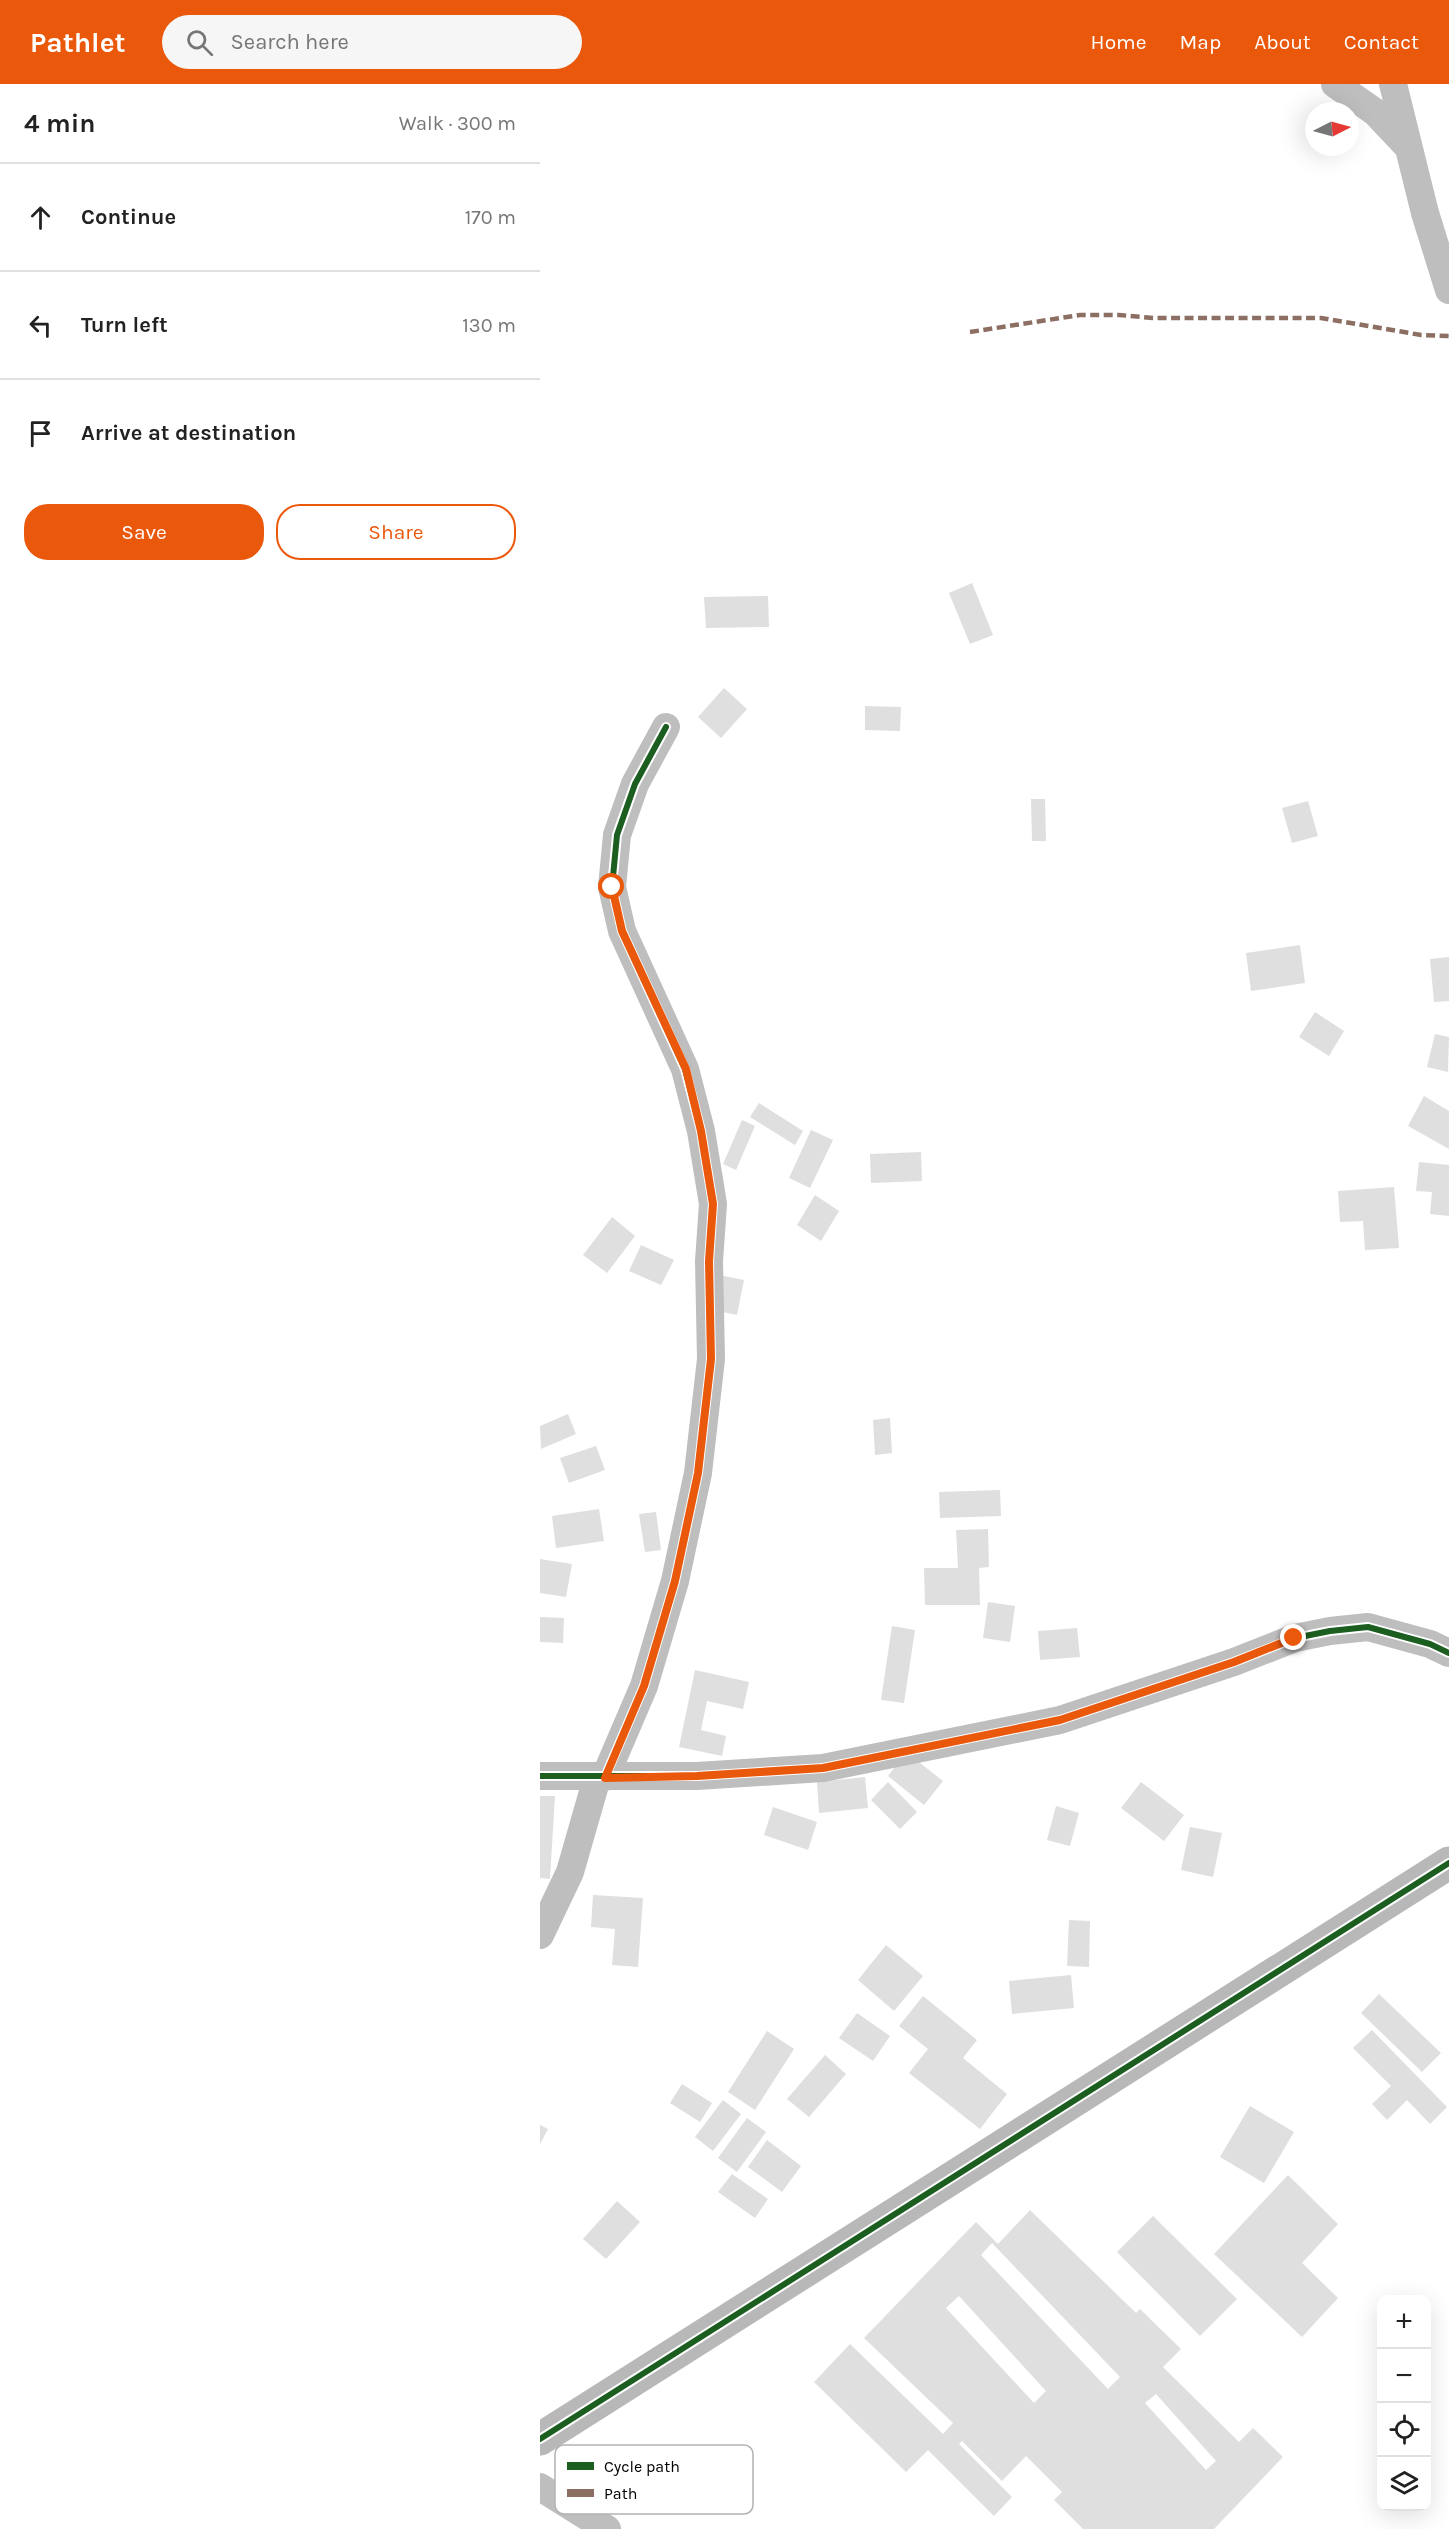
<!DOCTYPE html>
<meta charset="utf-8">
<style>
body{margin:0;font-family:Karla,sans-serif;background:#f6f6f6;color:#222}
.controls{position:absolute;right:18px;bottom:18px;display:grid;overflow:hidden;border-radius:12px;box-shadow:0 6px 24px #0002}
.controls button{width:54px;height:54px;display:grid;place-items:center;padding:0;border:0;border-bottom:2px solid #e0e0e0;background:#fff;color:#222;font:30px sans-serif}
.compass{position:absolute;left:765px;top:18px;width:54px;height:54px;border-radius:50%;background:#fff;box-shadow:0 6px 24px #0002;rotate:84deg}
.stop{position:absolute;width:18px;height:18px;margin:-14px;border:4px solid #ea580c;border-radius:50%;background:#fff}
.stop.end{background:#ea580c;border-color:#fff;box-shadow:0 2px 6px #0008}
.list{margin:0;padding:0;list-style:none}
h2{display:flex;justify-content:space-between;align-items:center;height:78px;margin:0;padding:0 24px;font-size:26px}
h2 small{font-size:20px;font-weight:400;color:#767676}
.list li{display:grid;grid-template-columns:39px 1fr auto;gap:18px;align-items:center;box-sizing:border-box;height:108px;padding:0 24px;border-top:2px solid #e0e0e0}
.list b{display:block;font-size:22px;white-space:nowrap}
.list em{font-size:20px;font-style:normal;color:#767676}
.actions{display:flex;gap:12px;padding:18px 24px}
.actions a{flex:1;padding:14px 0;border:2px solid #ea580c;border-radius:24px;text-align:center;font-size:21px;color:#ea580c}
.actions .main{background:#ea580c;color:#fff}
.icon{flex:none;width:33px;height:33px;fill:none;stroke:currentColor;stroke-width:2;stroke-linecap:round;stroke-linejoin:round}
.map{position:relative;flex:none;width:909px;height:2445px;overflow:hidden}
header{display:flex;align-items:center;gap:36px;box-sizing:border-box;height:84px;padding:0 30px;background:#ea580c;color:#fff}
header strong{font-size:28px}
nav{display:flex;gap:33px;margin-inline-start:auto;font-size:21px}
.search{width:420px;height:54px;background:#f6f6f6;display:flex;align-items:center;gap:15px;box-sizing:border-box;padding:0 21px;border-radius:33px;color:#767676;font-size:22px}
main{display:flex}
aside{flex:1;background:#fff}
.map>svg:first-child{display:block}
.building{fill:#dfdfdf;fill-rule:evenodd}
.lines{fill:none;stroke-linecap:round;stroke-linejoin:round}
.street{stroke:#bebebe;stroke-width:28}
.secondary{stroke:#b8b8b8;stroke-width:33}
.quiet{stroke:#8d6e63;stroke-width:4.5;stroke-dasharray:9 4.5;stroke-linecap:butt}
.cycleway-casing{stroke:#fff;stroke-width:10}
.cycleway{stroke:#1b5e20;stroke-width:6}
.route{stroke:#ea580c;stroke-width:8}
.key{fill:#fff;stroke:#b2b2b2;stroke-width:1.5}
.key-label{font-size:16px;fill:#000}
</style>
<header>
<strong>Pathlet</strong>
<div class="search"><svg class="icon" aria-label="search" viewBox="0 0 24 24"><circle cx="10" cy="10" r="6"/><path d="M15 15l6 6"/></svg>Search here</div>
<nav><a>Home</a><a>Map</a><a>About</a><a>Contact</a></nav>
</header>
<main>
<aside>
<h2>4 min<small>Walk · 300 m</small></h2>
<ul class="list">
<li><svg class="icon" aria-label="ahead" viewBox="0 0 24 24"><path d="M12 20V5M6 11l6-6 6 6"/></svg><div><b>Continue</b></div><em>170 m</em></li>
<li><svg class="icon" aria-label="left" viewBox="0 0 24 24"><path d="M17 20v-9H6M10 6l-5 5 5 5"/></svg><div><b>Turn left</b></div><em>130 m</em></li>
<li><svg class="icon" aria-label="arrive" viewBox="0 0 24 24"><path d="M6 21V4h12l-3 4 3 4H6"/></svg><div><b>Arrive at destination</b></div></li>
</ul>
<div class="actions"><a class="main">Save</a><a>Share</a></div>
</aside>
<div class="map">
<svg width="909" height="2445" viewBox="0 0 909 2445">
<rect width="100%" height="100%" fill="#fff"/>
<path class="building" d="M432,499L453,551L430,560L409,509Z
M228,512L229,543L166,544L164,513Z
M184,604L207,625L181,654L158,633Z
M325,622L361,623L360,647L325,646Z
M491,715H505L506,757H492Z
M768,717L778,752L752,759L742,724Z
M760,861L765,899L711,907L706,869Z
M909,873V917L894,918L890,875Z
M775,928L804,947L789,972L759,953Z
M895,950L909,953L908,988L887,983Z
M884,1012L909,1027V1065L868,1042Z
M219,1019L263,1047L255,1061L210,1033Z
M202,1036L215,1042L196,1086L183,1080Z
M271,1046L293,1056L270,1104L249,1094Z
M381,1068L382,1097L331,1099L330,1070Z
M879,1078L909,1081V1132L890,1130L892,1108L876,1107Z
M854,1103L859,1164L825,1166L823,1137L800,1138L798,1107Z
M275,1111L299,1127L281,1157L257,1141Z
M72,1133L95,1152L67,1189L43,1171Z
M101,1161L134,1176L121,1201L89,1187Z
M179,1191L204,1196L197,1231L173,1226Z
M28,1330L36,1350L1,1365L0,1342Z
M350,1334L352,1369L335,1371L333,1336Z
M56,1362L65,1386L29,1399L20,1374Z
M460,1406L461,1432L400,1434L399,1408Z
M59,1425L64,1457L16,1464L12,1432Z
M116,1428L121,1466L105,1468L99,1430Z
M448,1445L449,1483L439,1484L440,1521H385L384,1484H418L416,1446Z
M0,1475L32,1480L26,1513L0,1509Z
M448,1518L475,1522L470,1558L443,1554Z
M0,1533L24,1534L23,1559L0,1558Z
M352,1542L375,1546L364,1619L341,1616Z
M537,1544L540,1573L500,1576L498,1547Z
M155,1586L209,1598L203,1625L167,1617L161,1646L186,1652L182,1672L139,1663Z
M366,1668L403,1697L384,1721L348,1692Z
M325,1693L328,1724L279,1729L277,1698Z
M348,1698L377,1728L360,1745L331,1716Z
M601,1698L644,1731L624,1757L581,1724Z
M0,1712H15L10,1795L0,1794Z
M516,1722L539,1729L530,1762L507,1756Z
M233,1723L277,1738L268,1766L224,1751Z
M650,1743L682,1749L673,1793L641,1786Z
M53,1811L103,1814L98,1883L72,1881L75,1845L51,1843Z
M529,1836L550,1837L549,1883L527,1882Z
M346,1861L383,1892L354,1927L318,1896Z
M531,1891L534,1924L472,1930L469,1897Z
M839,1910L901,1969L882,1988L821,1929Z
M383,1912L437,1956L423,1974L467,2010L440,2045L369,1989L388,1965L359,1942Z
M317,1929L350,1952L333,1977L299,1954Z
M832,1946L907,2023L890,2040L867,2016L847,2036L832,2020L851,2002L813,1964Z
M227,1947L254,1965L215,2026L188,2008Z
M285,1971L306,1990L269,2033L247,2015Z
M142,2000L172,2019L160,2038L130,2019Z
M183,2016L201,2030L173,2067L155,2053Z
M710,2022L754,2048L724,2099L680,2073Z
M207,2034L226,2048L197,2088L178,2074Z
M0,2041L8,2045L0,2060Z
M227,2056L261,2082L242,2108L208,2083Z
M192,2090L228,2115L215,2134L178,2108Z
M748,2091L798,2140L762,2179L798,2214L762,2253L674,2170Z
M77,2117L100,2138L66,2175L43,2155Z
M490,2126L596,2229L600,2225L641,2265L623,2283L699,2358L713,2344L743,2373L674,2445H543L514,2416L522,2408L486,2372L462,2397L422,2357L419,2360L472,2413L454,2432L388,2366L366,2388L274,2298L310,2260L403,2350L413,2339L324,2254L436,2138L458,2160ZM452,2159L580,2293L568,2305L441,2171ZM419,2212L506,2307L494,2319L406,2224ZM616,2310L676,2377L666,2386L605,2319Z
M613,2132L697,2215L660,2252L577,2168Z"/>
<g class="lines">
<path class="street" d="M795,0L835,28L868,63
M853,0L885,129L909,206
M0,1692H157L283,1684L520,1636L694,1578L755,1554L790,1547L828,1543L890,1560L909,1569
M65,1693L104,1602L135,1497L158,1389L171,1275L169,1177L173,1120L161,1047L145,985L82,847L72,803L77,751L95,700L126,643
M0,1851L30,1788L57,1694
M0,2403L67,2445"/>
<path class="secondary" d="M0,2355L909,1779"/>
<path class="quiet" d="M430,248L540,231H579L613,234H781L881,251L909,252"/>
<defs>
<path id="cycleway" d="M0,1692H157L283,1684L520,1636L694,1578L755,1554L790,1547L828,1543L890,1560L909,1569
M65,1693L104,1602L135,1497L158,1389L171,1275L169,1177L173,1120L161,1047L145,985L82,847L72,803L77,751L95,700L126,643
M0,2355L909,1779"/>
</defs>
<use href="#cycleway" class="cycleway-casing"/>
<use href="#cycleway" class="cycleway"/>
</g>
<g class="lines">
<path class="route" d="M72,803L82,847L146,985L161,1047L173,1120L169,1177L171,1275L158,1389L135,1497L104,1602L65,1694L157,1692L283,1684L520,1636L694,1578L754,1554"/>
</g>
<rect x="15" y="2361" width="198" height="69" rx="9" class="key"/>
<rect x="27" y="2378" width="27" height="8" fill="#1b5e20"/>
<rect x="27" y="2405" width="27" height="8" fill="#8d6e63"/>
<g class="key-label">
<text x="64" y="2388">Cycle path</text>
<text x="64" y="2415">Path</text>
</g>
</svg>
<div class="controls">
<button>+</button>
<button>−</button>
<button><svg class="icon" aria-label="locate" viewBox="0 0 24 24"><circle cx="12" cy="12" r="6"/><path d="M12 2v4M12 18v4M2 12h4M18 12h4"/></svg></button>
<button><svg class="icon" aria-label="layers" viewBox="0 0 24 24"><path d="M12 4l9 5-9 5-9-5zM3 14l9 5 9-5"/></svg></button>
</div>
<svg class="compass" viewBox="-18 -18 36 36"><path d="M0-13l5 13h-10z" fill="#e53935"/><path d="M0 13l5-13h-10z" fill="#767676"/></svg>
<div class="stop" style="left:72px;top:803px"></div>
<div class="stop end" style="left:754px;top:1554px"></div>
</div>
</main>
